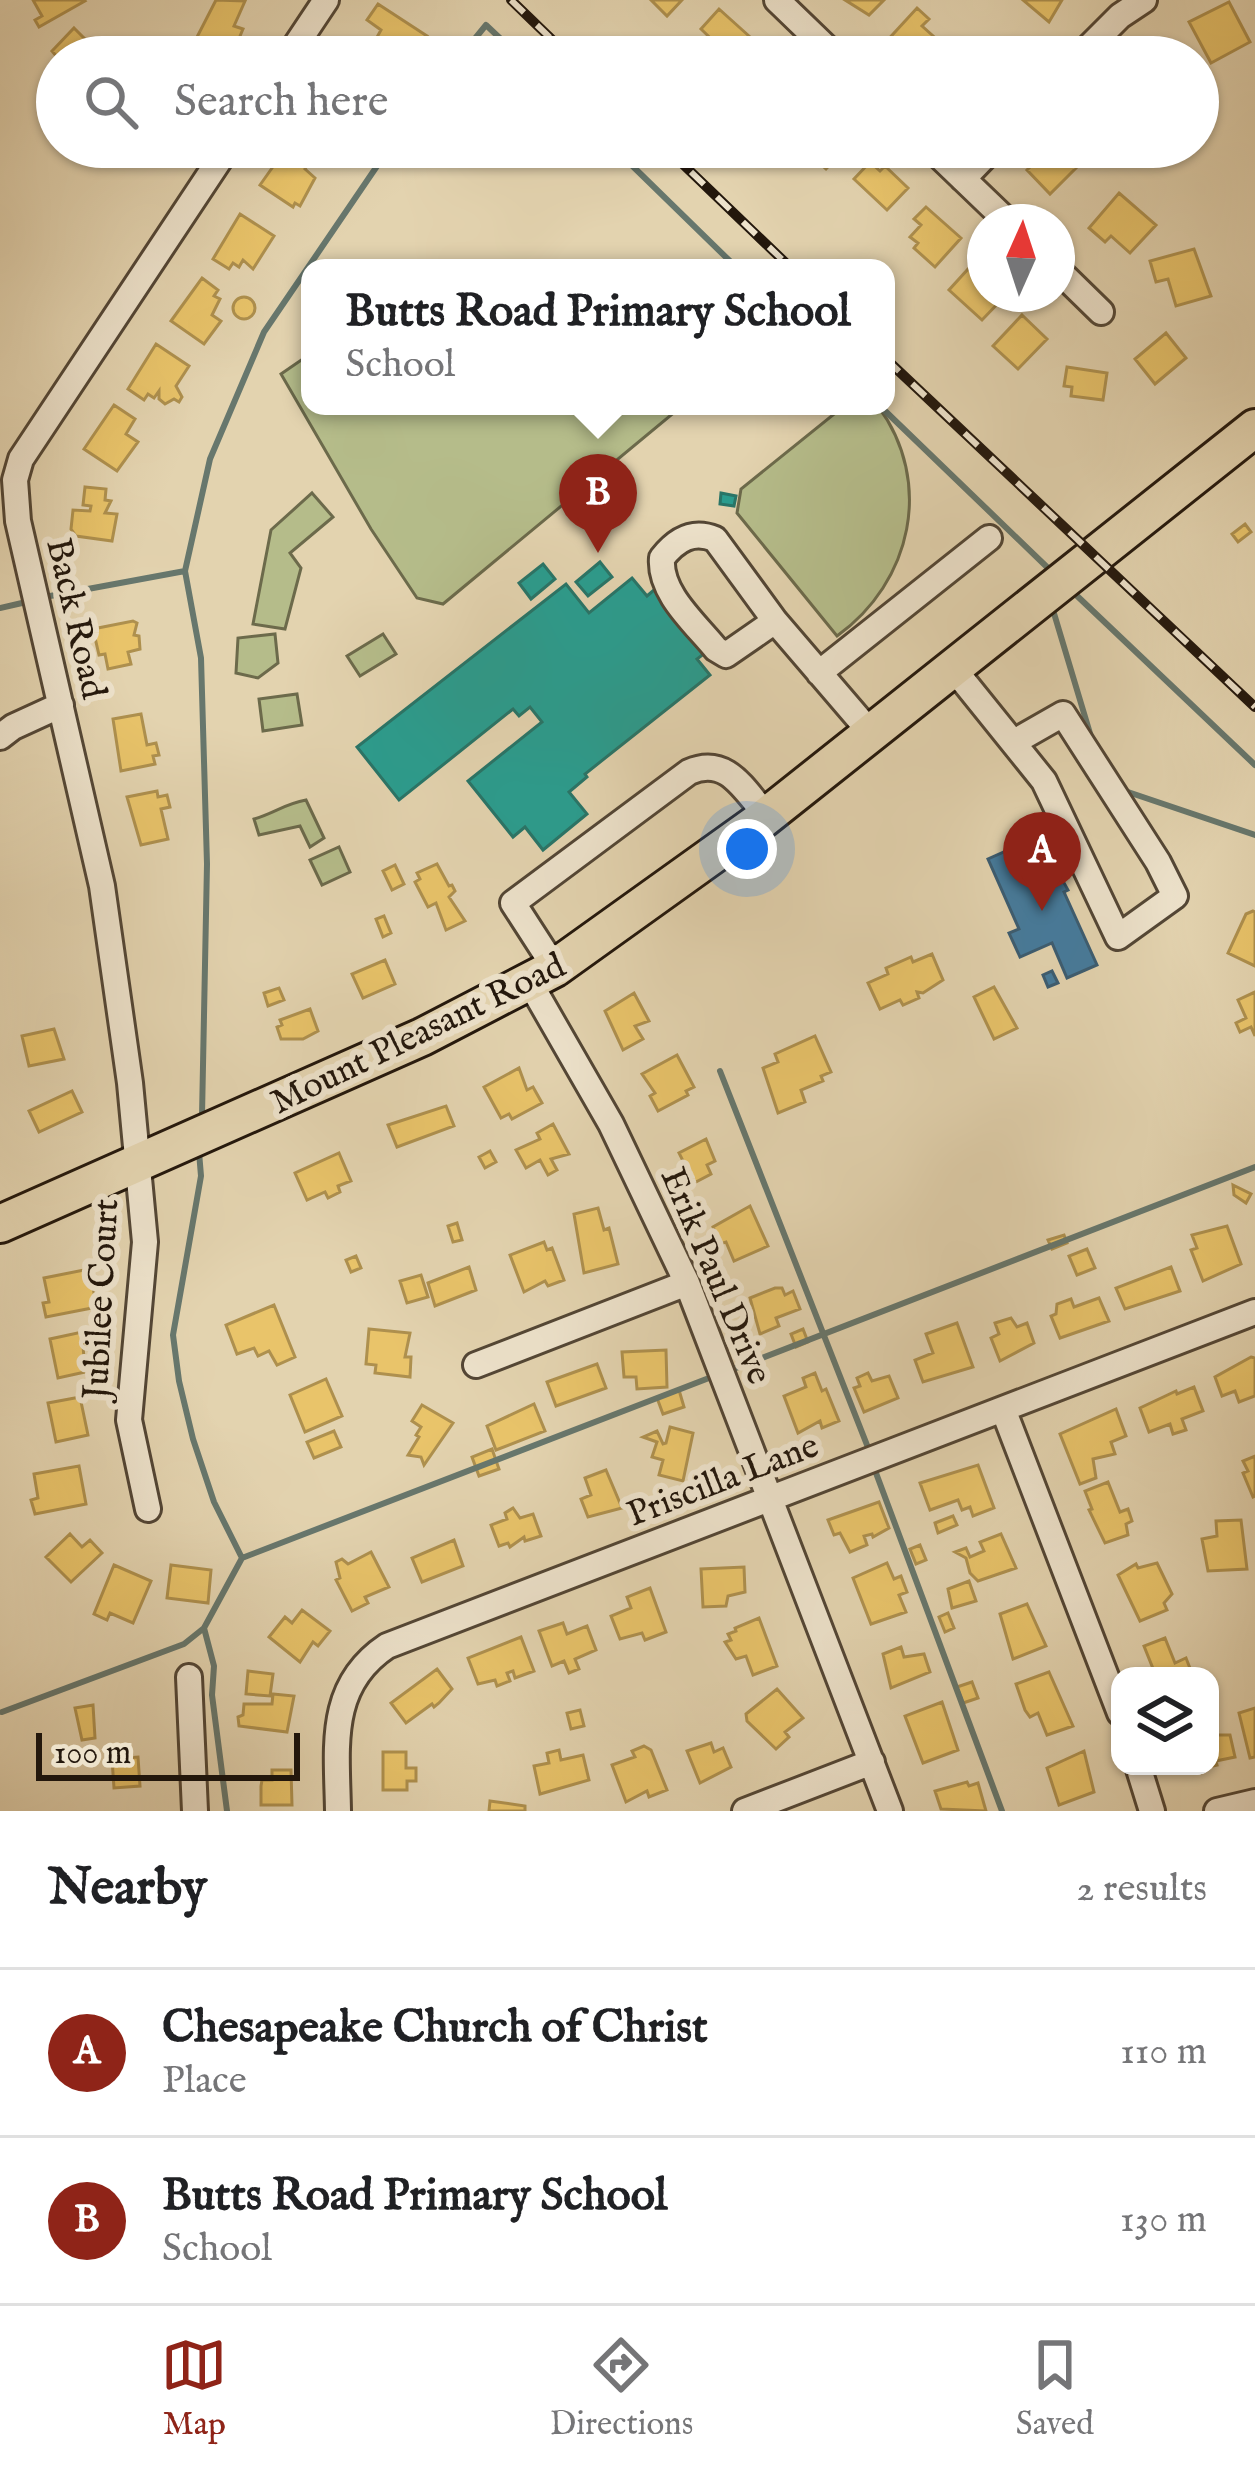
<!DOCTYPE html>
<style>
body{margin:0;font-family:"IM FELL English",serif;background:#f2f2f2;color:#202124}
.controls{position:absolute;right:36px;bottom:36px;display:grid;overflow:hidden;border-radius:24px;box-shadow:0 3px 9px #0004}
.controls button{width:108px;height:108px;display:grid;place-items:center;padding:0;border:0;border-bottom:3px solid #e0e0e0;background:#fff;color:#202124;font:60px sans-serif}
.compass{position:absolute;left:967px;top:204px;width:108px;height:108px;border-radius:50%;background:#fff;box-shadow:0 3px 9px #0004;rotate:3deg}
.scale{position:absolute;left:36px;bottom:30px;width:264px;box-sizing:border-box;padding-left:12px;border:6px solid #23170c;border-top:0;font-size:33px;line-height:42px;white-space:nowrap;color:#23170c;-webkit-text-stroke:9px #ede2cb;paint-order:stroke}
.you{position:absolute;left:747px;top:849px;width:42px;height:42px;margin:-30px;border:9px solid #fff;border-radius:50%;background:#1a73e8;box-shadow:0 0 0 18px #1a73e833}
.badge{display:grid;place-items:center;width:78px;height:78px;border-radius:50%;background:#8f2418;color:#fff;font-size:39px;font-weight:700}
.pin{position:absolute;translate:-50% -99px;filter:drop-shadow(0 3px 6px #0008)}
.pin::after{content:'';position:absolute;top:63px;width:42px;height:36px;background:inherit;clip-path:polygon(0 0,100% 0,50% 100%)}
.popup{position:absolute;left:301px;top:259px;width:594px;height:156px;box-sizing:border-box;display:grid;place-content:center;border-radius:24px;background:#fff;filter:drop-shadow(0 3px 9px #0005);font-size:39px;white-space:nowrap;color:#757577}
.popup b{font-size:45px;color:#202124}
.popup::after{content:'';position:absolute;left:50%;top:100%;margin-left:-24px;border:24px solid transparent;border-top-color:#fff}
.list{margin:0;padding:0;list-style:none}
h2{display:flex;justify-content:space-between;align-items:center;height:156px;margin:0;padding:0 48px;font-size:51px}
h2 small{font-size:39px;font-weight:400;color:#757577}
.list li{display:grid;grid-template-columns:78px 1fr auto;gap:36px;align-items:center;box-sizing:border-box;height:168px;padding:0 48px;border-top:3px solid #e0e0e0}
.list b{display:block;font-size:45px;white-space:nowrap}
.list p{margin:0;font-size:39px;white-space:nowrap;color:#757577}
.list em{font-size:39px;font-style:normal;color:#757577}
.icon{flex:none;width:66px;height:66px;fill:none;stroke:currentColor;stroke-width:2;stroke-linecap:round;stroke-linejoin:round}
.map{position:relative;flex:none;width:1255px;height:1811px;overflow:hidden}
.search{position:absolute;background:#fff;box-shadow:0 3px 9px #0004;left:36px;right:36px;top:36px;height:132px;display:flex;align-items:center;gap:30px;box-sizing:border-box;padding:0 42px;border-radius:66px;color:#757577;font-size:45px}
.sheet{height:492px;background:#fff}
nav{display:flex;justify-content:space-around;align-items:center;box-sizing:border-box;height:168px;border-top:3px solid #e0e0e0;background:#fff;font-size:33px;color:#757577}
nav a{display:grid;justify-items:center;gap:6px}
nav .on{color:#8f2418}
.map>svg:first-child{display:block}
.green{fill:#b5bc8a;stroke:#6c6a4b;stroke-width:3}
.homes{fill:#e9c46a;stroke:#ae904e;stroke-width:3}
.schools{fill:#2a9d8f;stroke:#287568;stroke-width:3}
.public{fill:#457b9d;stroke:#3b5d72;stroke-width:3}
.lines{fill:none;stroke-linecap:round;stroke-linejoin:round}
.stream{stroke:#67776d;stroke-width:6}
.minor-casing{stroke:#534635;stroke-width:30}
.highway-casing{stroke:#23170c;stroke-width:42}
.minor{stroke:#ede2cb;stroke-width:24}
.highway{stroke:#e3d3af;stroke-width:36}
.rail-casing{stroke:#23170c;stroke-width:10}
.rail{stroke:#ede2cb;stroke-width:6;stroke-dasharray:18;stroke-linecap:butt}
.labels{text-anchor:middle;stroke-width:12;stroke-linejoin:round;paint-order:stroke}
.street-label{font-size:36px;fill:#23170c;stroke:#ede2cb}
</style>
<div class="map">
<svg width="1255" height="1811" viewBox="0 0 1255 1811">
<rect width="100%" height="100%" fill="#e3d3af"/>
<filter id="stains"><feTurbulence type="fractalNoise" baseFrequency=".00167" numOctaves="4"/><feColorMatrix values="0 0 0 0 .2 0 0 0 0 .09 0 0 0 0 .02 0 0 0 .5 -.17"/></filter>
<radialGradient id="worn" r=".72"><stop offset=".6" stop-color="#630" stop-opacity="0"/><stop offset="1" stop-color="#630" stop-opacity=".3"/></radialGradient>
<path class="green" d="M310,354V406H682L443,604L417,598L371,529L281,374Z
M844,406H878C934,482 912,582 837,636L737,513L741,489Z
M312,493L333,517L290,553L301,568L285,629L253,624L271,530Z
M275,634L278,663L258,678L236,673L238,638Z
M383,634L396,654L360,676L347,656Z
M297,694L302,725L263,731L259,699Z
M306,800L324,838L310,847L300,826L259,835L254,819C275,813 284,804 306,800Z
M339,847L350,872L322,885L310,860Z"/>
<path class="homes" d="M33,0H84L85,1L39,27L35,20L42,16Z
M216,0L245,1L234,26L243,29L235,48L197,37Z
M651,0H682L667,16Z
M845,0H884L869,15Z
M1023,0H1062L1049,22Z
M1229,2L1250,42L1211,63L1189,22Z
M378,4L427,36L415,55L418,57H366L381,30L367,20Z
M917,8L929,19L922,26L941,43L928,57H898L884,44Z
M719,9L749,36L730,57L701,29Z
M74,28L86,40L96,41L109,54L57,57L52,51Z
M1162,40L1177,57H1142Z
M287,147H299L307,153L303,158L309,162L305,169L315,178L300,206L295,203L293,207L260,185Z
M802,147H847L826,169Z
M1050,147H1055L1076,168L1050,194L1027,170Z
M870,162L880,171L885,166L908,188L887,210L854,179Z
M1119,193L1156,225L1130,253L1111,236L1105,242L1089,228Z
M926,207L961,238L935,267L914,248L918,243L910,237L921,225L914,219Z
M240,214L274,236L253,269L243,260L239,267L233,263L229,269L213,259Z
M1194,249L1211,296L1176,306L1168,279L1156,282L1150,261Z
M979,257L985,263V294H1007L982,320L949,290Z
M202,278L218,290L214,296L220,299L212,315L221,321L204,344L171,321Z
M233 308a11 11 0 1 1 22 0a11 11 0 1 1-22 0Z
M1022,315L1047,339L1018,369L993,346Z
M1166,333L1186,358L1155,384L1135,359Z
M156,344L189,366L176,386L182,397L179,402L174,399L165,404L159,399V391L154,398L148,394L144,400L128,389Z
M1067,367L1107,373L1103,400L1071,396L1072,387L1064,386Z
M114,405L135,419L126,434L138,442L117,471L84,449Z
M85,487L106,489L105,500L111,501L105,513L117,514L112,541L76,536L71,529L73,510L90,511L91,506L83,505Z
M1245,524L1251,532L1238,542L1232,534Z
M133,621L137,623L134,635L139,636L140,649L128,652L131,664L108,669L105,654L99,655L93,629Z
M141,714L147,745L156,743L159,755L153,756L155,764L121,771L113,719Z
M157,791L158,797L167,795L170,807L161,809L168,839L141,845L127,797Z
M437,864L449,886L452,885L455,891L449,897L465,921L446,930L436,903L428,907L415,882L420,879L417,873Z
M395,865L404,884L392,890L383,871Z
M1253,911L1255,912V966L1228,953L1246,914Z
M384,916L391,933L383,937L376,919Z
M932,954L943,980L923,993L917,992L919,998L903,1005L900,1000L880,1009L868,983L888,974L886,968L911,957L913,962Z
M385,960L395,984L363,998L352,974Z
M994,987L1017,1028L994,1039L974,997Z
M279,988L284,1000L268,1006L264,993Z
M1255,992V1036L1251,1027L1240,1032L1236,1023L1246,1018L1238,1000Z
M634,993L649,1021L635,1026L643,1039L623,1050L605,1011Z
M310,1009L318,1031L303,1039H281L277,1027L282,1025L280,1020Z
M54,1029L64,1059L29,1066L22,1036Z
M815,1036L831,1072L821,1076L823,1081L801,1090L805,1102L778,1113L763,1068L778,1062L775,1054Z
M677,1055L694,1087L686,1091L688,1095L658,1111L650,1096L655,1093L642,1074Z
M519,1068L527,1090L533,1087L542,1103L512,1119L509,1114L501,1118L484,1087Z
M72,1091L82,1112L39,1132L29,1111Z
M446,1106L454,1126L397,1147L388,1125Z
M553,1124L569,1154L551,1159L557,1170L548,1175L540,1160L526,1168L516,1150L540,1139L537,1133Z
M706,1139L715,1161L707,1165L711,1174L694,1183L679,1153Z
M490,1151L496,1162L485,1168L479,1157Z
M339,1153L351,1181L338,1186L340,1192L328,1198L325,1192L307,1200L295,1173Z
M1233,1185L1251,1194L1246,1203L1234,1195Z
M750,1206L768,1246L734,1261L726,1242L720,1244L713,1227Z
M598,1208L604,1230L609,1228L618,1264L584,1273L574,1214Z
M457,1223L462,1240L453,1242L448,1226Z
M1227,1226L1241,1264L1203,1281L1191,1250L1197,1248L1192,1235Z
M1064,1235L1067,1243L1052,1249L1048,1240Z
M544,1242L547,1250L552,1248L564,1280L548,1286L545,1281L524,1292L510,1255Z
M1087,1249L1095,1268L1077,1275L1069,1256Z
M356,1256L361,1268L351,1272L346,1260Z
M469,1267L476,1290L435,1306L428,1283Z
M1171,1267L1180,1291L1125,1309L1116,1288Z
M89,1269L97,1307L46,1317L43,1303L49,1302L44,1278Z
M421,1275L428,1297L407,1303L400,1281Z
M775,1288H782L785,1295L793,1291L800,1309L776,1318L779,1326L760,1334L750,1298Z
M1099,1298L1109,1321L1060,1338L1051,1316L1056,1314L1057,1304L1071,1299L1074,1307Z
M274,1305L295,1357L277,1365L269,1351L258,1356L254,1348L237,1354L226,1325Z
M1011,1318L1017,1327L1027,1323L1034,1343L1000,1361L991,1338L999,1334L995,1323Z
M957,1323L973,1367L923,1382L915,1360L933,1353L926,1334Z
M369,1329L410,1333L405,1357H411L410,1377L375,1373L376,1365L366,1364Z
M803,1329L808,1342L796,1347L791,1334Z
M82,1332L85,1372L58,1378L50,1339Z
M666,1350L667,1387L637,1389L636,1377H624L622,1352Z
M1251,1357L1255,1358V1396L1239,1402L1235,1391L1222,1396L1215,1377Z
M597,1364L606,1388L556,1406L547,1382Z
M815,1373L822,1391L826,1389L839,1421L822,1428L820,1421L798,1433L784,1396L806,1387L803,1378Z
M868,1373L872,1381L889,1376L898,1398L864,1412L854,1388L860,1386L857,1378Z
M326,1379L342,1416L305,1432L290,1395Z
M1194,1387L1203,1411L1182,1419L1186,1430L1173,1434L1170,1424L1149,1432L1140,1408L1176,1391L1177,1394Z
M679,1390L684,1407L663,1414L657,1398Z
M80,1397L88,1435L56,1442L48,1403Z
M534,1404L545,1431L496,1450L487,1426Z
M422,1405L453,1423L424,1465L421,1457L408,1455L419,1437L416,1435L421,1427L412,1421Z
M1116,1409L1126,1436L1111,1442L1115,1454L1093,1459L1096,1478L1080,1484L1060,1434Z
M670,1427L693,1433L683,1481L659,1475L663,1460L652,1457L657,1442L643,1437L657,1431L663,1444L666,1443Z
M334,1431L341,1447L314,1458L307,1442Z
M492,1449L499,1469L479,1476L472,1457Z
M1255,1456V1496L1253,1497L1243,1473L1248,1471L1243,1461Z
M978,1465L994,1508L973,1516L970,1507L962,1510L958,1500L930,1510L920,1483Z
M79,1466L86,1504L35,1514L31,1500L38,1498L34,1474Z
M606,1470L622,1508L588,1517L581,1499L591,1495L585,1478Z
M1108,1482L1120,1512L1128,1509L1132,1521L1126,1524L1128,1535L1105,1543L1089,1510L1092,1509L1085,1491Z
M879,1502L889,1528L873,1537L872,1534L864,1536L867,1545L850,1552L840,1533L834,1535L828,1520Z
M513,1508L520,1518L533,1514L541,1536L525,1541L524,1537L510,1547L508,1543L499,1546L491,1525L507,1519L505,1513Z
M953,1516L957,1525L938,1533L935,1523Z
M1241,1520L1247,1569L1208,1571L1202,1539L1217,1536L1216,1521Z
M70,1534L82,1547L90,1540L102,1553L71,1582L46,1557Z
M1001,1534L1016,1568L978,1581L970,1573L966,1558L955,1552L966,1548L970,1557L984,1551L980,1542Z
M454,1540L463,1566L422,1582L412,1558Z
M920,1545L926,1560L916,1564L910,1549Z
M371,1552L389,1587L365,1597L368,1603L352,1611L336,1580L340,1578L336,1562L342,1559L348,1564Z
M887,1563L894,1579L901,1576L907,1592L899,1595L906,1612L871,1624L853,1578Z
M1157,1563L1172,1594L1164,1603L1167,1610L1140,1621L1118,1575L1136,1564L1138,1568Z
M114,1565L151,1581L133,1623L110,1613L107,1620L94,1614Z
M171,1565L211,1570L208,1603L167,1598Z
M744,1567L745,1592L728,1596L726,1606L703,1607L701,1569Z
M969,1581L976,1601L952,1608L948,1589Z
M650,1588L666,1632L645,1640L642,1633L620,1639L611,1616L631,1608L627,1597Z
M1027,1604L1046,1646L1013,1659L1000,1614Z
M302,1610L330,1631L318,1646L313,1642L300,1662L269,1637L285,1617L292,1623Z
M948,1613L954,1628L945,1632L939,1617Z
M759,1618L777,1666L753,1675L746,1656L736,1659L725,1642L731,1640L728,1634L736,1631L735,1628Z
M563,1623L567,1634L587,1626L596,1650L575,1659L579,1669L569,1673L564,1661L552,1666L539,1631Z
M521,1637L534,1671L515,1678L513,1671L507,1673L510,1681L497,1686L495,1680L478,1684L468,1658Z
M1165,1638L1175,1663L1186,1658L1193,1676H1156L1144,1646Z
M901,1647L904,1657L924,1654L930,1672L891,1688L883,1654Z
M437,1669L452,1689L439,1703L434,1707L432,1704L406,1723L391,1703Z
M248,1671L273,1674L270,1696L246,1694Z
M1049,1672L1073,1726L1047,1735L1038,1713L1030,1717L1025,1710L1016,1684Z
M972,1682L978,1698L963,1703L957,1687Z
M777,1689L803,1718L785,1732L789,1737L776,1749L747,1721L746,1714Z
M273,1694L294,1696L287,1732L239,1726L238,1717L243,1715L244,1704H272Z
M942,1702L958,1750L923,1763L905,1716Z
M93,1705L95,1738L82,1740L75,1708Z
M1255,1708V1757L1250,1758L1239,1713Z
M580,1710L584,1726L571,1729L567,1713Z
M1219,1735H1230L1235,1757L1216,1761L1217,1765L1199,1769V1766H1210V1739Z
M711,1743L714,1752L723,1748L731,1767L700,1783L687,1751Z
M644,1746L651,1750L667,1790L649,1797L647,1791L626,1802L612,1765L635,1757L632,1751Z
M559,1750L561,1760L583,1755L589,1780L540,1794L534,1766L549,1763L547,1753Z
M1084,1751L1094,1792L1059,1805L1047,1768Z
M383,1752H406V1768H416V1781H407V1790H383Z
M138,1757L140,1786L114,1788L112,1759Z
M272,1770H291L292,1805H261V1786L262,1780H272Z
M967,1782L969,1786L978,1783L986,1811L941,1809L935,1791Z
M490,1801L525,1806V1811H489Z"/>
<path class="schools" d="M721,493L736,496L734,506L720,504Z
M600,562L612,577L588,596L576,582Z
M543,564L555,579L531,599L519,583Z
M632,578L647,596L654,590L705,653L697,659L710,675L585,774L587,777L569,792L587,814L543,850L525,827L513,837L468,781L542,722L530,707L519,716L513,709L399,800L357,747L566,584L589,613Z"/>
<path class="public" d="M1040,836L1060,882L1063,881L1068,890L1064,892L1097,965L1067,978L1052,943L1020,957L1009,933L1019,929L988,859Z
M1052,971L1058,983L1048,987L1043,975Z"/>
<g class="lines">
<path class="stream" d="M460,57L486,25L520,57
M613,147L737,268
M880,406L1049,569
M1074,593L1255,765
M50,596L185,571
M0,608L22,603
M1053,610L1092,740
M1122,790L1255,835
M720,1071L867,1445
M202,1116L207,864L201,658L185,571L210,459L264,332L390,147
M199,1152L201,1176L173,1335L179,1381L193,1439L214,1502L242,1558
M736,1368L1255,1167
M876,1473L1002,1811
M204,1628L214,1666L212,1695L227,1811
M2,1712L184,1644L204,1628L242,1558L709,1378"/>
<defs>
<path id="minor" d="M777,0L836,57
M288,57L326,0
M1079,57L1120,16L1144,0
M930,147L1008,222
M963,179L994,147
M1057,269L1101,312
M775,621L726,655L716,649C695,623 659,593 662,558C677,539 693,530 715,539L775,621L871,733
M953,668L1044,781L1118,937L1175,896L1158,862L1063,714L1014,742
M819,673L989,538
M0,737L13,727L61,705
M555,968L513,903L689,772C727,755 744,790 767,816
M530,983L611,1124L687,1283L890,1811
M476,1365L687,1283
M1003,1409L1120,1713
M148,1509L129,1420L145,1242L130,1083L102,886L18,521L15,480L21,459L228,147
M189,1677L195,1811
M1138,1766L1152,1811
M338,1811C337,1747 327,1686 387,1646L1255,1312
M745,1811L872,1762
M1217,1811L1255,1802"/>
<path id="highway" d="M0,1224L422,1037L555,968L763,819L1255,428"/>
</defs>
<use href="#minor" class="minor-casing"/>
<use href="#highway" class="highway-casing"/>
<use href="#minor" class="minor"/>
<use href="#highway" class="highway"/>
<defs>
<path id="rail" d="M511,0L570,57
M665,147L791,268
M886,359L1255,707"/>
</defs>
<use href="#rail" class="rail-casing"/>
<use href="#rail" class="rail"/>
</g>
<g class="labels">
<g class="street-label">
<text transform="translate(78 618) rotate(77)" y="13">Back Road</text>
<text transform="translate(417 1032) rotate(-26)" y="13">Mount Pleasant Road</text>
<text transform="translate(718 1275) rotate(67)" y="13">Erik Paul Drive</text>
<text transform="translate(99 1299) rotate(-87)" y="13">Jubilee Court</text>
<text transform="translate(722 1478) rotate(-21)" y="13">Priscilla Lane</text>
</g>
</g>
<rect width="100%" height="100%" filter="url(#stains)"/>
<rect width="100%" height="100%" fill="url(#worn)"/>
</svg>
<div class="controls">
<button><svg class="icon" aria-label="layers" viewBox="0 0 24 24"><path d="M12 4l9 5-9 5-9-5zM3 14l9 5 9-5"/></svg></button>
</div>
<svg class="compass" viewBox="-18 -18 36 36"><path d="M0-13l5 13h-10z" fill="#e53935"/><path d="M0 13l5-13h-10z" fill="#757577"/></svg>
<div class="scale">100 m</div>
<div class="you"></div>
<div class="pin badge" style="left:1042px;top:911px">A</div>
<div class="pin badge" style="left:598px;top:553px">B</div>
<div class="popup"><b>Butts Road Primary School</b>School</div>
<div class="search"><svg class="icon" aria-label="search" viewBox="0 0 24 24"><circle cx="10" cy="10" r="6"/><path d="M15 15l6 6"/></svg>Search here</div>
</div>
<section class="sheet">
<h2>Nearby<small>2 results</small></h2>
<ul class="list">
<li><span class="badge">A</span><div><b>Chesapeake Church of Christ</b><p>Place</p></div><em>110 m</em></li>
<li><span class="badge">B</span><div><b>Butts Road Primary School</b><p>School</p></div><em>130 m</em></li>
</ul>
</section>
<nav>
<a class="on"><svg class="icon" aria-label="map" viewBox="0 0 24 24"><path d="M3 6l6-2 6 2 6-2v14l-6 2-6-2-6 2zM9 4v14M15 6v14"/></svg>Map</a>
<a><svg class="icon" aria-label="directions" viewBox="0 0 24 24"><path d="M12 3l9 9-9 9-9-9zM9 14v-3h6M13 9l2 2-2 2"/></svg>Directions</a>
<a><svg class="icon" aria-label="saved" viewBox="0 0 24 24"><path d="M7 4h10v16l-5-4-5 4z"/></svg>Saved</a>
</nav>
